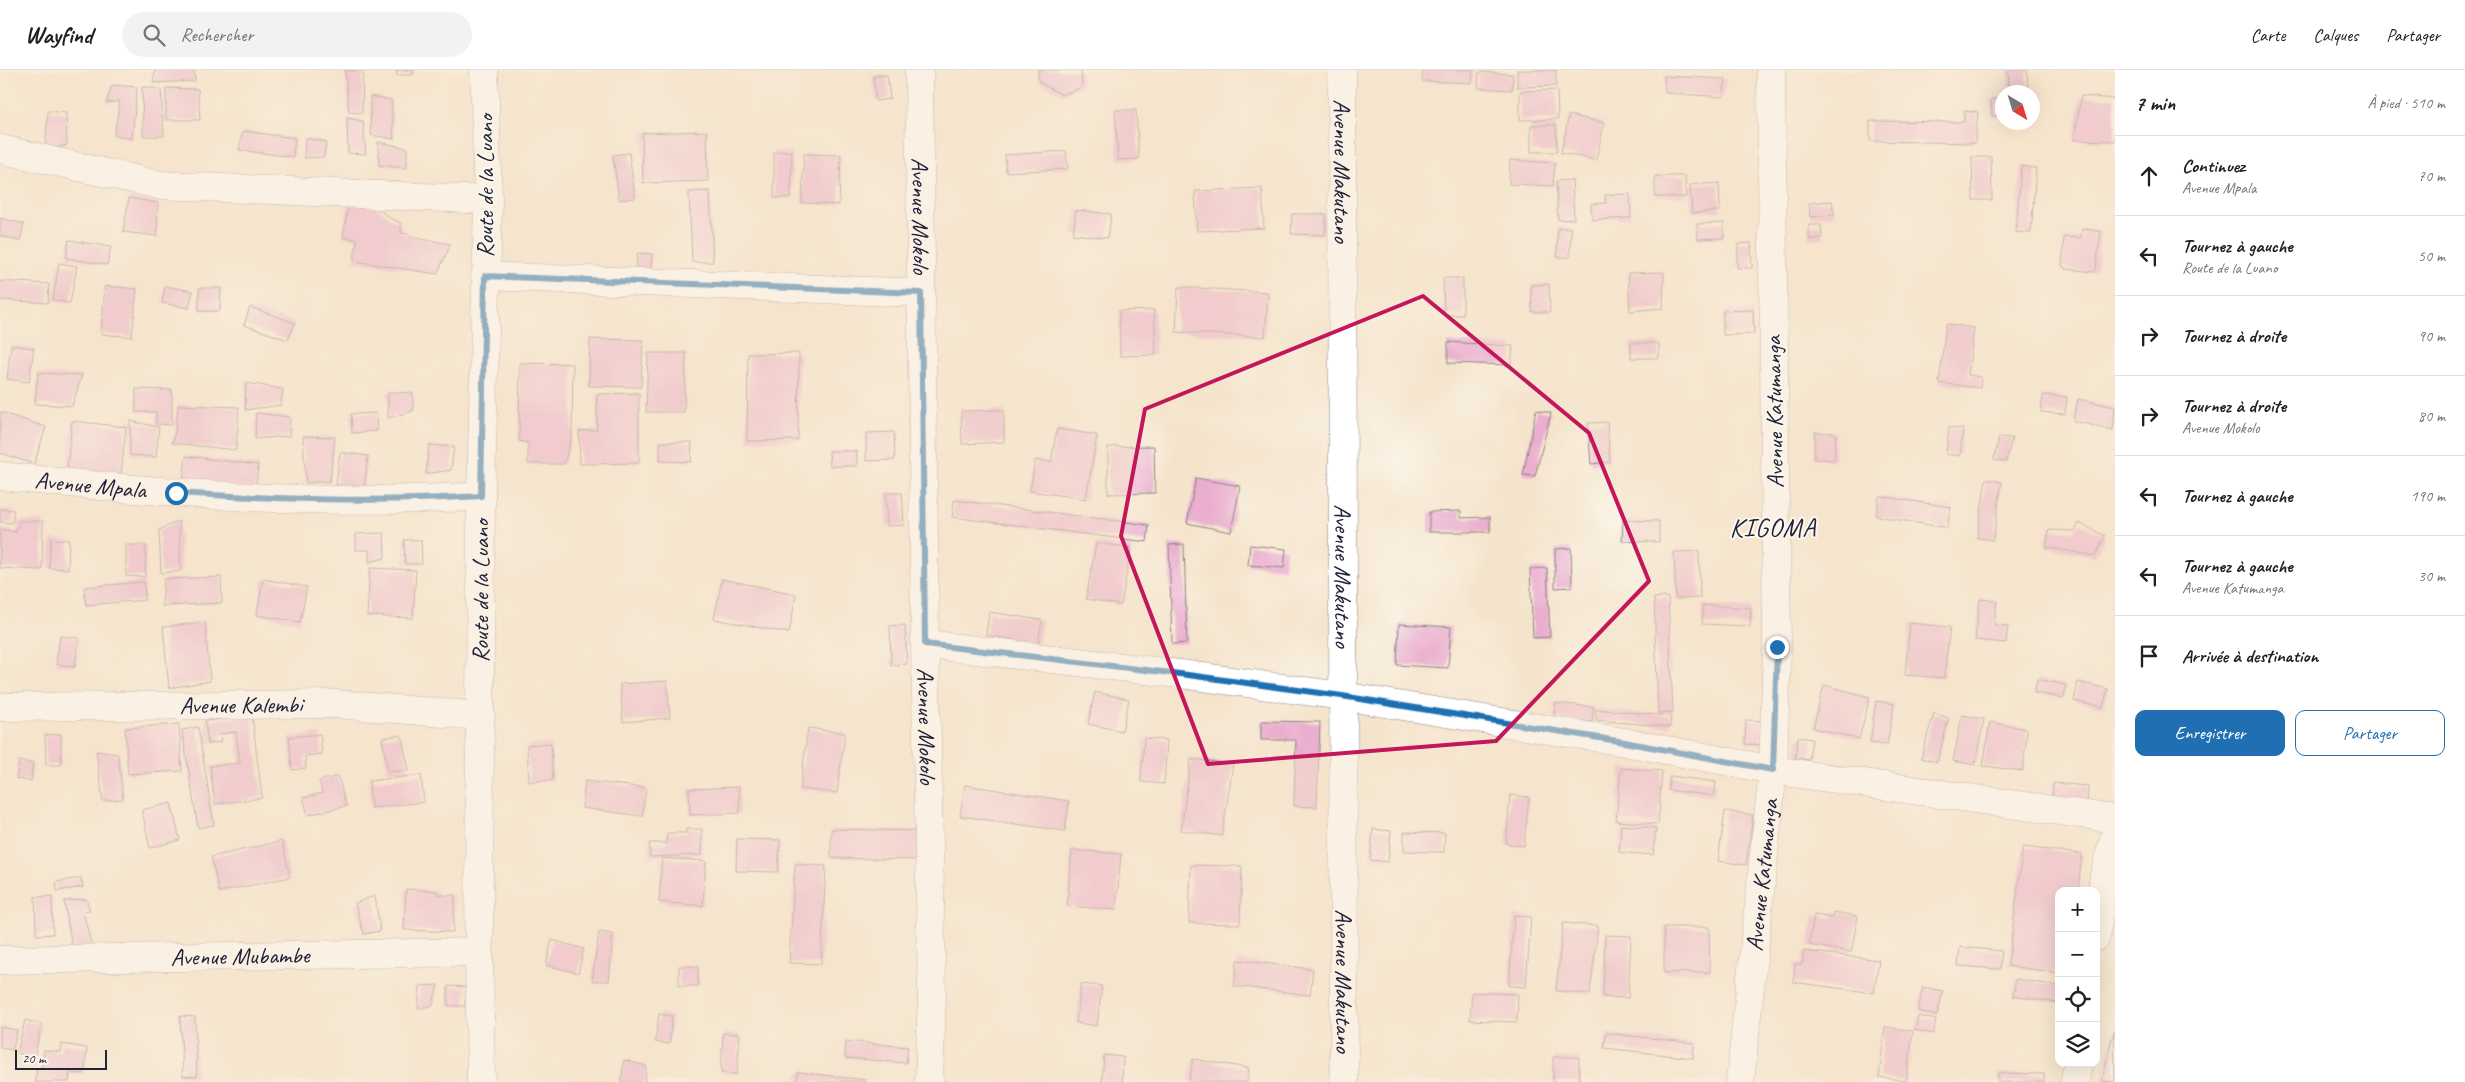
<!DOCTYPE html>
<html lang="fr">
<meta charset="utf-8">
<style>
body{margin:0;font-family:Caveat,sans-serif;background:#f2f2f2;color:#202124}
.controls{position:absolute;right:15px;bottom:15px;display:grid;overflow:hidden;border-radius:10px;box-shadow:0 5px 20px #0002}
.controls button{width:45px;height:45px;display:grid;place-items:center;padding:0;border:0;border-bottom:1px solid #e0e0e0;background:#fff;color:#202124;font:25px sans-serif}
.compass{position:absolute;left:1995px;top:15px;width:45px;height:45px;border-radius:50%;background:#fff;box-shadow:0 5px 20px #0002;rotate:142deg}
.scale{position:absolute;left:15px;bottom:12px;width:92px;box-sizing:border-box;padding-left:5px;border:2px solid #22223b;border-top:0;font-size:14px;line-height:18px;white-space:nowrap;color:#22223b;-webkit-text-stroke:4px #fbf7ec;paint-order:stroke}
.stop{position:absolute;width:15px;height:15px;margin:-11px;border:4px solid #1f6fb2;border-radius:50%;background:#fff}
.stop.end{background:#1f6fb2;border-color:#fff;box-shadow:0 1px 5px #0008}
.list{margin:0;padding:0;list-style:none}
h2{display:flex;justify-content:space-between;align-items:center;height:65px;margin:0;padding:0 20px;font-size:21px}
h2 small{font-size:16px;font-weight:400;color:#757577}
.list li{display:grid;grid-template-columns:32px 1fr auto;gap:15px;align-items:center;box-sizing:border-box;height:80px;padding:0 20px;border-top:1px solid #e0e0e0}
.list b{display:block;font-size:19px;white-space:nowrap}
.list p{margin:0;font-size:16px;white-space:nowrap;color:#757577}
.list em{font-size:16px;font-style:normal;color:#757577}
.actions{display:flex;gap:10px;padding:15px 20px}
.actions a{flex:1;padding:11px 0;border:1px solid #1f6fb2;border-radius:10px;text-align:center;font-size:18px;color:#1f6fb2}
.actions .main{background:#1f6fb2;color:#fff}
.icon{flex:none;width:28px;height:28px;fill:none;stroke:currentColor;stroke-width:2;stroke-linecap:round;stroke-linejoin:round}
.map{position:relative;flex:none;width:2115px;height:1012px;overflow:hidden}
header{display:flex;align-items:center;gap:30px;box-sizing:border-box;height:70px;padding:0 25px;background:#fff;border-bottom:1px solid #e0e0e0}
header strong{font-size:24px}
nav{display:flex;gap:28px;margin-inline-start:auto;font-size:18px}
.search{width:350px;height:45px;background:#f2f2f2;display:flex;align-items:center;gap:12px;box-sizing:border-box;padding:0 18px;border-radius:28px;color:#757577;font-size:19px}
main{display:flex}
aside{flex:1;background:#fff}
.map>svg:first-child{display:block}
.building{fill:#eaaecf}
.lines{fill:none;stroke-linecap:round;stroke-linejoin:round}
.minor-casing{stroke:#8c8384;stroke-width:29}
.minor{stroke:#fff;stroke-width:28}
.route{stroke:#1f6fb2;stroke-width:6}
.marked{fill:none;stroke:#c2185b;stroke-width:4;stroke-linejoin:round}
.labels{text-anchor:middle;stroke-width:4;stroke-linejoin:round;paint-order:stroke}
.street-label{font-size:24px;fill:#22223b;stroke:#fbf7ec}
.quarter-label{font-size:26px;letter-spacing:1px;fill:#22223b;stroke:#fbf7ec}
</style>
<header>
<strong>Wayfind</strong>
<div class="search"><svg class="icon" aria-label="search" viewBox="0 0 24 24"><circle cx="10" cy="10" r="6"/><path d="M15 15l6 6"/></svg>Rechercher</div>
<nav><a>Carte</a><a>Calques</a><a>Partager</a></nav>
</header>
<main>
<div class="map">
<svg width="2115" height="1012" viewBox="0 0 2115 1012">
<rect width="100%" height="100%" fill="#fbf7ec"/>
<filter id="ink" filterUnits="userSpaceOnUse"><feTurbulence type="fractalNoise" baseFrequency=".02" numOctaves="2"/><feDisplacementMap in="SourceGraphic" scale="10" xChannelSelector="R" yChannelSelector="G"/><feConvolveMatrix kernelMatrix="1 2 1 2 8 2 1 2 1" color-interpolation-filters="sRGB"/></filter>
<filter id="wash" filterUnits="userSpaceOnUse"><feTurbulence type="fractalNoise" baseFrequency=".0096" numOctaves="4" result="noise"/><feDisplacementMap in="SourceGraphic" scale="20" xChannelSelector="R" yChannelSelector="G"/><feGaussianBlur stdDeviation="1.12" result="paint"/><feColorMatrix in="noise" values="0 0 0 0 0 0 0 0 0 0 0 0 0 0 0 0 0 1.4 0 .05"/><feComposite in="paint" operator="in"/></filter>
<g filter="url(#wash)">
<rect width="100%" height="100%" fill="#f5e4cc"/>
<g id="blocks">
<path class="building" d="M155,0H194L195,11L153,13Z
M363,0L362,43L349,42L345,1Z
M397,0H414L413,5H396Z
M1038,0H1081L1082,17L1062,25L1039,12Z
M1423,0H1473L1472,13L1422,11Z
M1517,0H1556V16L1517,17Z
M2008,0H2027L2028,22H2009Z
M1479,2L1513,4L1512,20L1478,18Z
M887,5L890,29L876,31L873,6Z
M1664,6L1726,9L1723,27L1665,23Z
M112,15L137,17L132,69L114,65L120,31L106,33Z
M142,17L161,19L164,66H143Z
M166,18L198,19L200,50H166Z
M1557,20L1558,49L1520,50V21Z
M370,26L391,30L394,69L371,65Z
M2081,26L2115,29V71L2074,70Z
M2002,28V46H1992L1991,29Z
M1115,40H1136L1139,89L1118,90Z
M1975,40V42H1978L1975,73L1870,71V51L1964,52V41L1973,42Z
M48,41L66,43L67,75L45,80Z
M1569,45L1604,53L1596,90L1561,83Z
M347,48L363,51L366,84L348,83Z
M1531,55H1556L1557,82H1531Z
M243,61L295,68L293,87L239,80Z
M707,61L708,111L643,113L642,63Z
M305,68L326,72L324,87L304,88Z
M378,72L407,78V98L379,95Z
M792,81L791,128H774V82Z
M1066,81L1068,99L1006,102L1005,85Z
M629,83L635,128L619,130L613,85Z
M804,84L841,85L839,135L802,133Z
M1972,87H1991L1992,130H1973Z
M1510,90L1555,93L1553,116L1509,114Z
M2021,96L2036,98L2031,163L2016,162Z
M1655,106H1685L1686,127H1655Z
M1572,110L1574,149L1558,150L1556,111Z
M1719,113L1720,141L1692,143L1690,115Z
M1262,118L1264,158L1197,161L1195,121Z
M710,121L713,192H692L689,122Z
M1630,124L1631,148L1592,150L1591,134L1606,133L1605,125Z
M129,128L158,133L157,166L123,162Z
M1832,131L1834,145L1810,147L1809,133Z
M349,132L376,137L390,148L401,153V163L409,164L414,168L451,174L437,204L354,191L357,169L343,167Z
M1076,140L1111,144L1108,168L1073,164Z
M1292,144H1326L1325,165L1291,164Z
M0,148L24,154L20,171L0,166Z
M1724,153V168L1698,169L1697,154Z
M1809,155H1821L1822,168L1809,170Z
M1558,158H1571L1570,187H1557Z
M2082,159L2101,161L2096,200L2094,202L2065,199V197L2062,196L2064,167L2081,168Z
M69,170L111,177L107,195L66,188Z
M1751,173L1752,198H1737L1738,174Z
M638,183L652,184L650,206L635,205Z
M59,193L77,196L70,233L53,230Z
M1664,202L1663,238L1630,241L1628,203Z
M1443,208H1463V245H1444Z
M0,211L49,214L48,233L0,230Z
M1549,214L1550,242H1532L1531,215Z
M105,216L137,219L132,267L101,264Z
M165,216L193,221L189,238L162,233Z
M1178,217L1268,222L1265,267L1176,262Z
M199,218H221L220,241H199Z
M250,237L295,253L288,270L244,255Z
M1154,240L1156,285L1120,286L1119,241Z
M1753,240L1754,264L1723,265V241Z
M1946,254L1974,258L1968,305L1981,307L1980,318L1939,313Z
M590,269L643,270L641,317L589,316Z
M1448,272L1513,276L1511,295L1448,293Z
M1631,273H1659V288H1631Z
M11,275L34,278L29,312L7,309Z
M648,283H686L684,342H646Z
M799,283L798,370L747,371L748,284Z
M520,293L573,294L572,366L564,394H528V373L519,371Z
M38,303L82,305L72,336L35,334Z
M246,313L283,319L281,335L245,340Z
M136,319L172,320V355L156,354V342H136Z
M388,322L413,323V341L388,348Z
M639,323V393L580,394L579,361L597,360V324Z
M2043,325L2067,327L2065,344L2041,342Z
M2078,329L2115,337L2113,360L2073,351Z
M178,335L239,337L236,380L172,373L175,363Z
M1004,340V372L962,374L961,341Z
M1536,340L1551,343L1535,406L1523,405Z
M0,342L46,357L34,394L0,383Z
M256,343L290,347L289,366L255,369Z
M376,343L377,361L352,363L351,344Z
M72,351L126,357L121,406L67,400Z
M130,351L159,357L156,387L130,385Z
M1607,352L1610,392L1591,394L1588,353Z
M1949,358L1963,359L1960,386L1946,384Z
M1057,359L1097,365L1086,429L1030,421L1035,390L1051,392Z
M894,362L895,390L866,391V363Z
M1815,362L1836,363L1834,390L1814,389Z
M303,366L335,367L330,411L306,413Z
M1999,367L2012,368L2006,392L1994,390Z
M660,372H692L691,392L660,391Z
M429,375L454,377L451,400L426,404Z
M1154,376L1155,423L1108,424V377Z
M829,381H857V396H830Z
M340,382L368,386L364,418L336,415Z
M186,386L258,395L256,418L183,410Z
M1196,408L1240,416L1231,462L1187,453Z
M1986,409L2002,412L1993,470L1977,468Z
M886,423H902L904,455L887,456Z
M1879,426L1951,437L1947,458L1876,446Z
M954,430L1149,455L1147,472L952,447Z
M0,439L14,440L12,453L0,452Z
M1461,441V448L1490,447V462H1429V442Z
M1623,450L1659,451V472L1622,471Z
M19,451H43L42,500L0,498V459L16,462Z
M179,451L181,501L161,503L159,460Z
M2079,453L2105,466L2095,486L2046,477L2049,460L2075,461Z
M384,463L385,488L369,492V480H356V464Z
M51,469L69,470L68,499L49,498Z
M404,470H421L422,494H405Z
M1096,473L1131,478L1121,535L1086,529Z
M1184,474L1187,573L1172,574L1169,475Z
M126,475H146L145,507L126,506Z
M1250,475L1286,479L1284,498L1248,495Z
M1571,478L1572,517L1555,518V479Z
M1699,481L1700,528L1676,529L1674,482Z
M370,498L416,500L413,548L367,546Z
M1547,498L1550,567L1533,568L1530,499Z
M221,507L222,533L162,536L164,509Z
M263,509L307,517L300,552L257,545Z
M722,509L796,524L789,563L714,549Z
M144,512L145,530L86,535L84,517Z
M1668,527L1673,642L1658,643L1654,528Z
M1980,529L1997,531L1994,555L2008,556L2006,573L1975,570Z
M1703,535L1751,538L1750,556L1702,554Z
M989,542L1042,550L1038,574L986,565Z
M205,552L210,611L169,618L163,557Z
M1910,553L1950,557L1944,608L1905,605Z
M1399,554L1451,557L1448,598L1397,595Z
M905,555L907,594L891,595L890,556Z
M60,566L79,568L75,597L56,594Z
M2037,609L2066,615L2064,628L2034,623Z
M667,611L670,648L623,652L620,614Z
M2078,612L2108,619L2103,637L2074,631Z
M1824,615L1870,627L1859,669L1813,658Z
M1095,622L1129,629L1122,661L1088,654Z
M1876,631L1894,634L1887,675L1870,673Z
M1555,633L1594,637L1592,652L1554,648Z
M1596,639L1671,646L1670,657L1596,650Z
M1934,643L1949,648L1937,692L1921,688Z
M1962,645L1984,649L1975,695L1953,691Z
M252,646L262,728L215,734L210,696L240,693L236,662L220,664L221,672L208,674L205,651Z
M1746,650L1762,651L1761,675L1745,674Z
M1261,651L1320,652L1317,737L1294,736L1296,670H1261Z
M1990,652L2027,659L2023,701L1983,696Z
M179,654L182,701L128,704L125,658Z
M198,657L214,755L198,758L182,660Z
M808,658L845,663L837,723L800,719Z
M61,664V695H46L45,665Z
M320,664L322,684L305,686L306,698L292,700L289,667Z
M401,665L409,700L388,702L382,668Z
M1798,667L1812,669L1809,690L1795,688Z
M1144,668L1167,670L1164,714L1141,712Z
M551,673L553,710L529,712L527,675Z
M96,681L118,684L123,729L103,731Z
M1191,689L1233,694L1222,766L1181,760Z
M19,691L33,693L31,711L16,709Z
M1621,698L1662,701L1658,754L1616,751Z
M421,705L424,732L371,738L369,711Z
M338,706L346,736L308,745L303,728L322,723L319,711Z
M1670,706L1716,712L1714,726L1668,720Z
M585,711L646,718L642,746L582,738Z
M2053,713L2088,716L2087,735L2052,732Z
M965,715L1069,731L1065,761L960,746Z
M739,717L740,743L690,745L689,719Z
M1510,725L1529,727L1524,776L1506,774Z
M171,733L180,770L150,778L142,740Z
M1725,741L1753,745L1746,795L1718,791Z
M1621,755L1656,758L1653,785L1619,782Z
M686,759H702V785L650,787L649,773H666L667,763H686Z
M831,759L926,761L925,790L831,788Z
M1373,759L1391,761L1388,792L1370,790Z
M1404,762L1445,763L1444,782L1404,781Z
M737,769L780,770L778,802L736,801Z
M282,771L290,807L219,822L211,787Z
M2023,777L2082,784L2078,821H2059V903L2008,896Z
M1072,780L1121,784L1116,840L1067,836Z
M662,788L706,791L703,836L659,832Z
M795,794L826,796L821,894L789,893Z
M1191,795L1242,796L1240,854L1189,853Z
M81,808L83,817L57,821L56,812Z
M406,819L437,821L438,825H455L453,862L404,860Z
M52,826L53,864L36,865L35,827Z
M375,826L380,861L364,864L355,833Z
M86,829L90,840L83,841L94,886L74,888L64,831Z
M1833,842L1858,846L1851,882L1809,875L1814,845L1832,848Z
M1514,845L1531,847L1526,917L1509,916Z
M1563,853L1598,856L1590,924L1556,921Z
M1664,857H1709L1710,902L1664,903Z
M599,862L613,864L609,911H592Z
M1605,865L1631,866L1628,928L1603,927Z
M552,870L584,879L578,903L546,895Z
M1960,877L2002,881L2000,899L1958,896Z
M1804,881L1879,890L1874,923L1793,912L1795,894H1802Z
M1237,890L1313,899L1310,925L1234,916Z
M679,896H698V916H679Z
M2016,909L2059,916V933L2013,926Z
M1081,914L1102,916L1097,956L1076,953Z
M438,915L433,935L418,939L420,916Z
M448,916L466,917L465,936H448Z
M1923,917L1943,921L1937,946L1918,941Z
M1472,922L1518,924L1517,952L1470,950Z
M659,944L672,946L669,974L655,972Z
M180,946L195,947L197,1007L183,1006Z
M1918,946L1936,950L1933,964L1915,960Z
M25,950L42,954L34,987L17,983Z
M0,957L17,960L13,980L0,978Z
M1885,957L1913,961L1906,1011L1879,1007Z
M2114,960L2115,1012L2102,1011Z
M723,963L740,964L737,1004L721,1003Z
M1606,963L1694,973L1693,988L1604,978Z
M846,971L908,977L906,993L845,988Z
M62,974L87,978L84,1004L70,1003L69,1012H35L37,999H41L44,980L61,982Z
M1104,985L1123,987L1122,1012H1102Z
M1553,987H1579V1012H1553Z
M1193,989L1249,998L1247,1012H1189Z
M624,990L646,996L645,1012H621Z
M798,1002L866,1010V1012H797Z
M1998,1003L2044,1004V1012H1998Z"/>
</g>
</g>
<g filter="url(#ink)">
<use href="#blocks" fill-opacity="0" stroke="#8c8384" stroke-width="1"/>
<g class="lines">
<defs>
<g id="minor">
<path id="s1" d="M919,0L925,574L932,924L929,1012"/>
<path id="s2" d="M1342,0L1344,1012"/>
<path d="M0,79L159,115L488,130"/>
<path d="M485,206L921,223"/>
<path id="s3" d="M0,406C160,423 320,437 481,426"/>
<path d="M925,574L1188,605L1342,626L1624,672L1773,700L2115,749"/>
<path id="s4" d="M0,637L336,634L481,646"/>
<path d="M2096,867L2104,805L2115,766"/>
<path id="s5" d="M0,890L479,882"/>
<path id="s6" d="M481,1012L479,882L481,426L488,130L484,0"/>
<path id="s7" d="M1740,1012L1773,700L1777,577L1771,0"/>
<path d="M2075,1012L2078,993"/>
</g>
</defs>
<use href="#minor" class="minor-casing"/>
<use href="#minor" class="minor"/>
</g>
</g>
<g class="lines" filter="url(#ink)">
<path class="route" d="M176,423C278,429 379,433 481,426L485,206L921,223L925,574L1188,605L1342,626L1624,672L1773,700L1777,577"/>
</g>
<path d="M0 0H2115V1012H0ZM1423,226L1589,363L1649,511L1496,671L1208,694L1121,466L1145,339Z" fill="#f5e4cc" fill-opacity=".55" fill-rule="evenodd"/>
<path class="marked" d="M1423,226L1589,363L1649,511L1496,671L1208,694L1121,466L1145,339Z"/>
<g class="labels">
<g class="street-label">
<text dy="8" stroke="none"><textPath href="#s2" startOffset="101">Avenue Makutano</textPath></text>
<text transform="translate(485 116) rotate(-90)" y="8">Route de la Luano</text>
<text dy="8" stroke="none"><textPath href="#s1" startOffset="146">Avenue Mokolo</textPath></text>
<text transform="translate(1774 342) rotate(-91)" y="8">Avenue Katumanga</text>
<text dy="8" stroke="none"><textPath href="#s3" startOffset="91">Avenue Mpala</textPath></text>
<text dy="8" stroke="none"><textPath href="#s2" startOffset="506">Avenue Makutano</textPath></text>
<text dy="8" stroke="none"><textPath href="#s6" startOffset="491">Route de la Luano</textPath></text>
<text dy="8" stroke="none"><textPath href="#s4" startOffset="241">Avenue Kalembi</textPath></text>
<text dy="8" stroke="none"><textPath href="#s1" startOffset="656">Avenue Mokolo</textPath></text>
<text dy="8" stroke="none"><textPath href="#s7" startOffset="208">Avenue Katumanga</textPath></text>
<text dy="8" stroke="none"><textPath href="#s5" startOffset="240">Avenue Mubambe</textPath></text>
<text dy="8" stroke="none"><textPath href="#s2" startOffset="911">Avenue Makutano</textPath></text>
</g>
<g class="quarter-label">
<text x="1773" y="466">KIGOMA</text>
</g>
</g>
</svg>
<div class="controls">
<button>+</button>
<button>−</button>
<button><svg class="icon" aria-label="locate" viewBox="0 0 24 24"><circle cx="12" cy="12" r="6"/><path d="M12 2v4M12 18v4M2 12h4M18 12h4"/></svg></button>
<button><svg class="icon" aria-label="layers" viewBox="0 0 24 24"><path d="M12 4l9 5-9 5-9-5zM3 14l9 5 9-5"/></svg></button>
</div>
<svg class="compass" viewBox="-18 -18 36 36"><path d="M0-13l5 13h-10z" fill="#e53935"/><path d="M0 13l5-13h-10z" fill="#757577"/></svg>
<div class="scale">20 m</div>
<div class="stop" style="left:176px;top:423px"></div>
<div class="stop end" style="left:1777px;top:577px"></div>
</div>
<aside>
<h2>7 min<small>À pied · 510 m</small></h2>
<ul class="list">
<li><svg class="icon" aria-label="ahead" viewBox="0 0 24 24"><path d="M12 20V5M6 11l6-6 6 6"/></svg><div><b>Continuez</b><p>Avenue Mpala</p></div><em>70 m</em></li>
<li><svg class="icon" aria-label="left" viewBox="0 0 24 24"><path d="M17 20v-9H6M10 6l-5 5 5 5"/></svg><div><b>Tournez à gauche</b><p>Route de la Luano</p></div><em>50 m</em></li>
<li><svg class="icon" aria-label="right" viewBox="0 0 24 24"><path d="M7 20v-9h11M14 6l5 5-5 5"/></svg><div><b>Tournez à droite</b></div><em>90 m</em></li>
<li><svg class="icon" aria-label="right" viewBox="0 0 24 24"><path d="M7 20v-9h11M14 6l5 5-5 5"/></svg><div><b>Tournez à droite</b><p>Avenue Mokolo</p></div><em>80 m</em></li>
<li><svg class="icon" aria-label="left" viewBox="0 0 24 24"><path d="M17 20v-9H6M10 6l-5 5 5 5"/></svg><div><b>Tournez à gauche</b></div><em>190 m</em></li>
<li><svg class="icon" aria-label="left" viewBox="0 0 24 24"><path d="M17 20v-9H6M10 6l-5 5 5 5"/></svg><div><b>Tournez à gauche</b><p>Avenue Katumanga</p></div><em>30 m</em></li>
<li><svg class="icon" aria-label="arrive" viewBox="0 0 24 24"><path d="M6 21V4h12l-3 4 3 4H6"/></svg><div><b>Arrivée à destination</b></div></li>
</ul>
<div class="actions"><a class="main">Enregistrer</a><a>Partager</a></div>
</aside>
</main>
